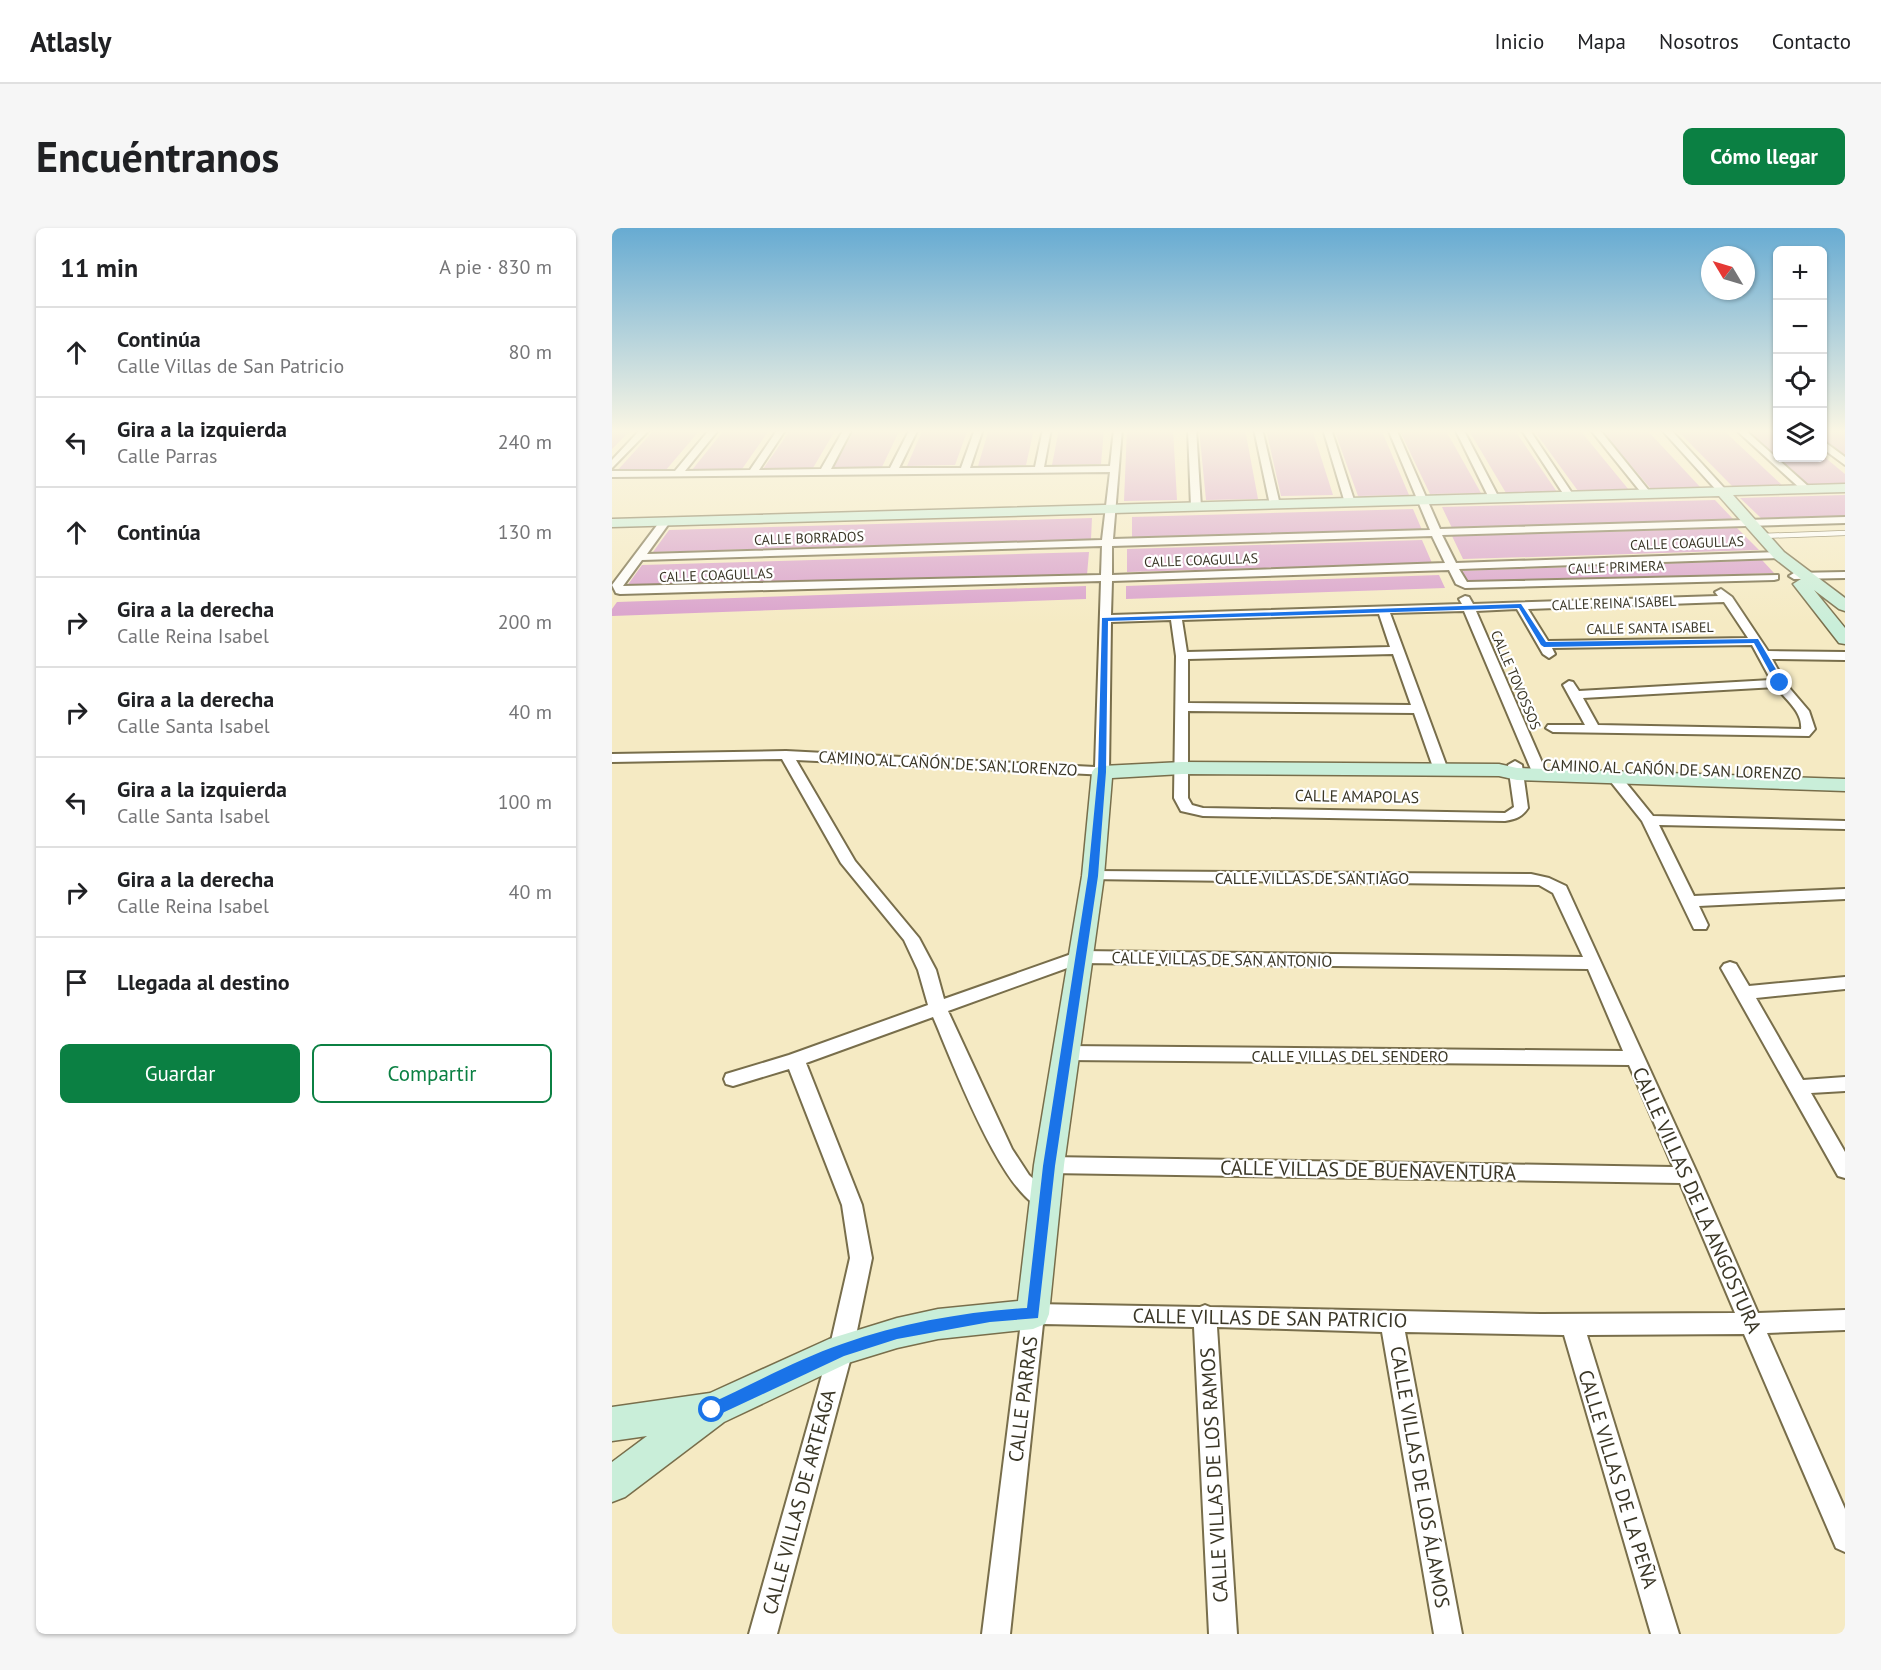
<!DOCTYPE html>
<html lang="es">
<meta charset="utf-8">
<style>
body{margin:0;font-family:"PT Sans",sans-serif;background:#f6f6f6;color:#202124}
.controls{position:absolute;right:18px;top:18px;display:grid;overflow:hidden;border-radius:9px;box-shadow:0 2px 4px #0004}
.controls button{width:54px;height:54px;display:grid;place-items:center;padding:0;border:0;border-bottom:2px solid #e0e0e0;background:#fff;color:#202124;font:30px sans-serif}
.compass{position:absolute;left:1089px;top:18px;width:54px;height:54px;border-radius:50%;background:#fff;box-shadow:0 2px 4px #0004;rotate:308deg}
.stop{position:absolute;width:18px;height:18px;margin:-14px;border:4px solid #1a73e8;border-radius:50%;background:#fff}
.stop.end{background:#1a73e8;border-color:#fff;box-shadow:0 2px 6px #0008}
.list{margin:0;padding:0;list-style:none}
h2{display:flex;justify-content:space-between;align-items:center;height:78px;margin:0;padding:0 24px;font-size:26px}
h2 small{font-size:20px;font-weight:400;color:#757577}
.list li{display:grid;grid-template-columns:39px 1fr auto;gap:18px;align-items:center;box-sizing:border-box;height:90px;padding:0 24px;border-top:2px solid #e0e0e0}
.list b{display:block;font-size:22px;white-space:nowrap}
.list p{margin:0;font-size:20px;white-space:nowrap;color:#757577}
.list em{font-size:20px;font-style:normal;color:#757577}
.actions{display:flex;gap:12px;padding:18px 24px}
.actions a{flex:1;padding:14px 0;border:2px solid #0b8043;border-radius:9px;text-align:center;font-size:21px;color:#0b8043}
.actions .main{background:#0b8043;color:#fff}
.icon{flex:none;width:33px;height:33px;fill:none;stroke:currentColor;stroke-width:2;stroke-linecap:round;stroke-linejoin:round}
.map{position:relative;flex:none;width:1233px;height:1406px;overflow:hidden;border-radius:9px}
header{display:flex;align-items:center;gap:36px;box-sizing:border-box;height:84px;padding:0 30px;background:#fff;border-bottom:2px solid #e0e0e0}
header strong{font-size:28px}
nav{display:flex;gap:33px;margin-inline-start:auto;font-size:21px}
.intro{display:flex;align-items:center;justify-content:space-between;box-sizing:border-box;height:144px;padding:0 36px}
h1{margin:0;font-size:42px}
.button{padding:15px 27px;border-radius:9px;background:#0b8043;color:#fff;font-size:21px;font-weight:700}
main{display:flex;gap:36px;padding:0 36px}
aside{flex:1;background:#fff;border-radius:9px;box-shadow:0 2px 4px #0004}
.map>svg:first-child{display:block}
.building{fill:#d9a1cc}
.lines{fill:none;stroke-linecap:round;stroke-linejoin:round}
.lane-casing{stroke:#786e4b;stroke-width:6}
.street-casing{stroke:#786e4b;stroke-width:4}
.secondary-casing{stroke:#786e4b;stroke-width:3}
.lane{stroke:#fff;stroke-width:4.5}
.street{fill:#fff;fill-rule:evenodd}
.secondary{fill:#c9eed9;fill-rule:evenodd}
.route{fill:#1a73e8}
.labels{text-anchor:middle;stroke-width:4.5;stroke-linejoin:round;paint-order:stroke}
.far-street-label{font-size:14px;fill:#3b3727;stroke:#fff}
.street-label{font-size:16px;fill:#3b3727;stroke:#fff}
.near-street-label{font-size:20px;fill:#3b3727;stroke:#fff}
</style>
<header>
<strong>Atlasly</strong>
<nav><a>Inicio</a><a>Mapa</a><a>Nosotros</a><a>Contacto</a></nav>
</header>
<div class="intro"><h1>Encuéntranos</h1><a class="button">Cómo llegar</a></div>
<main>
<aside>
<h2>11 min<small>A pie · 830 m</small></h2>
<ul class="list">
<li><svg class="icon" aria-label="ahead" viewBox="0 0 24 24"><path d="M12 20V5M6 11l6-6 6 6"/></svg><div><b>Continúa</b><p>Calle Villas de San Patricio</p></div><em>80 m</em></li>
<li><svg class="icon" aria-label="left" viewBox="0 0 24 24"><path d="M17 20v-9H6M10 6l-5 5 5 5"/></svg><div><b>Gira a la izquierda</b><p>Calle Parras</p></div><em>240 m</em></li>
<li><svg class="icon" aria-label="ahead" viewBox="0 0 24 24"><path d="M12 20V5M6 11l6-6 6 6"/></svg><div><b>Continúa</b></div><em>130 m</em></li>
<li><svg class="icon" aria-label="right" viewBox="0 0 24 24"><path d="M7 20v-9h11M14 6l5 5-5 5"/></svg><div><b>Gira a la derecha</b><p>Calle Reina Isabel</p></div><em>200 m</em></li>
<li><svg class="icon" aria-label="right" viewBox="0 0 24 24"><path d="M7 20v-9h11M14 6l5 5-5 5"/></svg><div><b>Gira a la derecha</b><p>Calle Santa Isabel</p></div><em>40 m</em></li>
<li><svg class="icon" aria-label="left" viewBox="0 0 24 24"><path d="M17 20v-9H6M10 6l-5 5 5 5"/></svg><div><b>Gira a la izquierda</b><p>Calle Santa Isabel</p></div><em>100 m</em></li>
<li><svg class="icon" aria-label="right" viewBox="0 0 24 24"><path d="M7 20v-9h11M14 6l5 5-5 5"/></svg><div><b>Gira a la derecha</b><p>Calle Reina Isabel</p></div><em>40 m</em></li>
<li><svg class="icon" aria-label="arrive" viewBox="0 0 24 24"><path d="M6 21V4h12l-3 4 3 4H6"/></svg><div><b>Llegada al destino</b></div></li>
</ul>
<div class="actions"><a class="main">Guardar</a><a>Compartir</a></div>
</aside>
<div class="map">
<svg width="1233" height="1406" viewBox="0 0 1233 1406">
<rect width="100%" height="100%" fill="#f5eac3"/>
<path class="building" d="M0,201H20L0,221Z
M43,201H89L53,243L4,244Z
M113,201H158L130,241L80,242Z
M179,201H224L201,240L151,241Z
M243,201H288L270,239L221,240Z
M311,201H356L343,237L295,238Z
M377,201H422L414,237L366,238Z
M447,201H492L489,236L440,237Z
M515,201H561L565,272L512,273Z
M587,201H633L646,271L594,272Z
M654,201H700L721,267L669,268Z
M722,201H769L797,267L746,268Z
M787,201H833L869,265L818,266Z
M856,201H902L945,264L894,265Z
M921,201H967L1017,262L966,263Z
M988,201H1034L1089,260L1039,261Z
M1064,201H1110L1171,258L1121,259Z
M1133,201H1166V230H1210V227L1233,246V258L1198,259Z
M1210,201H1233V229L1210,211Z
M1233,267V288L1149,290L1128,270Z
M1103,272L1122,292L840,300L830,279Z
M801,281L810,302L520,310V289Z
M480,290L479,311L41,324L57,302Z
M1125,300L1147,322L851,331L840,308Z
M810,312L820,335L515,344V321Z
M477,324L475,347L12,362L30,337Z
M1150,332L1162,345L855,356L848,343Z
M827,347L833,360L514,371V358Z
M474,358V371L0,388V381L5,374Z"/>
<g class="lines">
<defs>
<path id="lane" d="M1150,308L1233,305"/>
<path id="street" d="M29,201H38L0,240V232Z
M98,201H107L73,243L138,242L166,201H174L147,242L209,241L232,201H240L219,241L278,240L298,201H306L287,240H349L363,201H371L358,240L423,239L431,201H439L432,239L498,238L502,201H510L501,311L818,302L776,201H784L828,301L1233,289V295L830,307L844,335L1167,324L1172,327L1167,330L847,341L855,354L1166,347V351L1162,352L853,360L844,356L837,342L500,353L499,387L850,376L847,371L853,368L857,369L861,376L1106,368L1103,364L1109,361L1120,369L1156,423L1233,424V432L1160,431L1174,456L1197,483L1203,501L1197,508L941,504L934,500L936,497H973L951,457L957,453L961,454L967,463L1159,452L1140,417L940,420L943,426L937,430L931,426L905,381L864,383L935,546L928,550L921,546L852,383L778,385L836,542L834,545L829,546L822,542L802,485L576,483V570L580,577L591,580L893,585L902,579L896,537L903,533L910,537L916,580C910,589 904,591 893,593L591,588L569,583L562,570L564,428L559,392L499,394L497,544L495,547L184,532L243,633L307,710L324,742L332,771L468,723L971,729L941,665L927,657L475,651L473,648L475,645L481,643L919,646L937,650L954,658L1086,947L1146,1085L1233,1082V1102L1155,1105L1233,1281V1324L1224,1320L1132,1106L975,1107L1067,1406H1039L952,1107L793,1104L850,1406H822L770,1104L605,1099L625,1406H597L582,1099L431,1096L398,1406H370L410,1086L413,1079L421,1076L588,1079L593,1077L598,1079L929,1086L1123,1085L1068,955L437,945L430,943L427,937L430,931L437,929L1061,939L1017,837L453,832L446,830L444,825L446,820L453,818L1011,823L976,741L469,735L336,783L400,921L417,947L441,968L444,974L441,980C399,995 336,822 321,789L194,835L250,977L260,1030L241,1122L165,1406H137L217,1122L238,1030L230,977L177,841L121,858L114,856L112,851L114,846L177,827L316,777L306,742L292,712L229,635L170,531L0,534V526L174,523L483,539L489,353L8,366L4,365L0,357L49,292L53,291L58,294L35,326L490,312L498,244L0,249V243H63ZM820,308L833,335L500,347V318ZM490,318L489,347L11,358L30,332ZM1112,374L1136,410L936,413L916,381ZM767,386L778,419L575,424L570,392ZM781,426L799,477L576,475V431ZM1164,459C1173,471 1191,484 1189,501L986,497L971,470Z
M576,201H584L589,279L584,282L579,279Z
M642,201H650L668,277L666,279L658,277Z
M711,201H719L743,275L741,277L733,275Z
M843,201H851L887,270L885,272L877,270Z
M909,201H917L962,268L960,270H954Z
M978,201H987L1038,264V268H1032Z
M1049,201H1058L1113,261V265H1107Z
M1123,201H1132L1197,259V263H1191Z
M1210,212L1233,229V237L1210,220Z
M1233,344V350L1182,351L1177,348L1182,345Z
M1002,545L1007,546L1041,588L1233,593V601L1047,597L1082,668L1233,661V671L1087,678L1096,697L1094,701H1082L1030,593L995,549Z
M1118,734L1124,736L1137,758L1233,749V761L1144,770L1191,852L1233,849V863L1199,865L1233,924V950L1226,948L1109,740L1112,736Z"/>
<path id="secondary" d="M1233,256V264L1121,267L1172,324L1233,370V383L1227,381L1202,362L1233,400V416L1227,415L1181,356L1189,351L1162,330L1107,268L0,299V291Z
M570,534L887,536L905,540L1233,551V563L905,552L887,548L570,546L500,550L492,648L452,937L437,1086L433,1096L421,1101L326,1111L285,1120L236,1135L112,1194L13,1269L0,1274V1234L35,1208L0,1213V1179L98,1165L217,1111L285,1090L326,1081L406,1073L422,937L470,648L480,544L483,540L490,538Z"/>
</defs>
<use href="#lane" class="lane-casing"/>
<use href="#street" class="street-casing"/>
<use href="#secondary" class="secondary-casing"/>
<use href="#lane" class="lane"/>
<use href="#street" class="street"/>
<use href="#secondary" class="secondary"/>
</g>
<linearGradient id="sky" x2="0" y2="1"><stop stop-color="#67abd2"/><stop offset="0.51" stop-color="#faf6e4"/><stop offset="1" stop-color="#faf6e4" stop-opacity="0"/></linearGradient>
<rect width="1233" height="398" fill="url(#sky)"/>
<path class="route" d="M909,376L934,414L1146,411L1172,455L1165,457L1142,415L932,419L929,417L907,380L496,393L494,544L486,648L443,938L426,1090L378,1094L285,1111L232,1128L106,1187L100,1189L95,1187L93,1182L95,1177C139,1157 186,1131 230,1116C290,1095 352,1084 415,1080L431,938L476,648L486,544L490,390Z"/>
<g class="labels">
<g class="far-street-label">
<text transform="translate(197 310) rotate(-2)" y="5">CALLE BORRADOS</text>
<text transform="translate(1075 315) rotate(-2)" y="5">CALLE COAGULLAS</text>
<text transform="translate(589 332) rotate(-2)" y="5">CALLE COAGULLAS</text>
<text transform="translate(1004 339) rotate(-2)" y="5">CALLE PRIMERA</text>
<text transform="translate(104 347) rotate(-2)" y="5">CALLE COAGULLAS</text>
<text transform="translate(1002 375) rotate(-2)" y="5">CALLE REINA ISABEL</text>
<text transform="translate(1038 400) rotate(-1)" y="5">CALLE SANTA ISABEL</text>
<text transform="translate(904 452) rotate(67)" y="5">CALLE TOVOSSOS</text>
</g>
<g class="street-label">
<text transform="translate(336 535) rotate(3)" y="6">CAMINO AL CAÑÓN DE SAN LORENZO</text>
<text transform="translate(1060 541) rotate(2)" y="6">CAMINO AL CAÑÓN DE SAN LORENZO</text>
<text transform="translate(745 568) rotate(1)" y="6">CALLE AMAPOLAS</text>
<text x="700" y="656">CALLE VILLAS DE SANTIAGO</text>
<text transform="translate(610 731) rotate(1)" y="6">CALLE VILLAS DE SAN ANTONIO</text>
<text x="738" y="834">CALLE VILLAS DEL SENDERO</text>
</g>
<g class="near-street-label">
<text transform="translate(756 942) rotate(1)" y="7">CALLE VILLAS DE BUENAVENTURA</text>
<text transform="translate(1085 972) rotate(66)" y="7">CALLE VILLAS DE LA ANGOSTURA</text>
<text transform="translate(658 1090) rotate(1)" y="7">CALLE VILLAS DE SAN PATRICIO</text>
<text transform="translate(411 1171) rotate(-83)" y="7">CALLE PARRAS</text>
<text transform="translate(602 1247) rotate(-93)" y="7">CALLE VILLAS DE LOS RAMOS</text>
<text transform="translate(808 1249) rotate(80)" y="7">CALLE VILLAS DE LOS ÁLAMOS</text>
<text transform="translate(1006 1251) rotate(73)" y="7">CALLE VILLAS DE LA PEÑA</text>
<text transform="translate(187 1274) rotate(-75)" y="7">CALLE VILLAS DE ARTEAGA</text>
</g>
</g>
</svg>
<div class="controls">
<button>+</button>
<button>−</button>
<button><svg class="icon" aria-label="locate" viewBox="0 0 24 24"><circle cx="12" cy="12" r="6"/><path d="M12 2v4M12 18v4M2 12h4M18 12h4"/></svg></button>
<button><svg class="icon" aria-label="layers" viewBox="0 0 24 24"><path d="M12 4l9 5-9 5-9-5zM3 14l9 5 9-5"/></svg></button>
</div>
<svg class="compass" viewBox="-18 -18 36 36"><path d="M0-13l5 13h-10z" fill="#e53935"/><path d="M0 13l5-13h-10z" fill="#757577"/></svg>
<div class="stop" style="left:100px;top:1182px"></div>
<div class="stop end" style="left:1168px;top:455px"></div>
</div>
</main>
